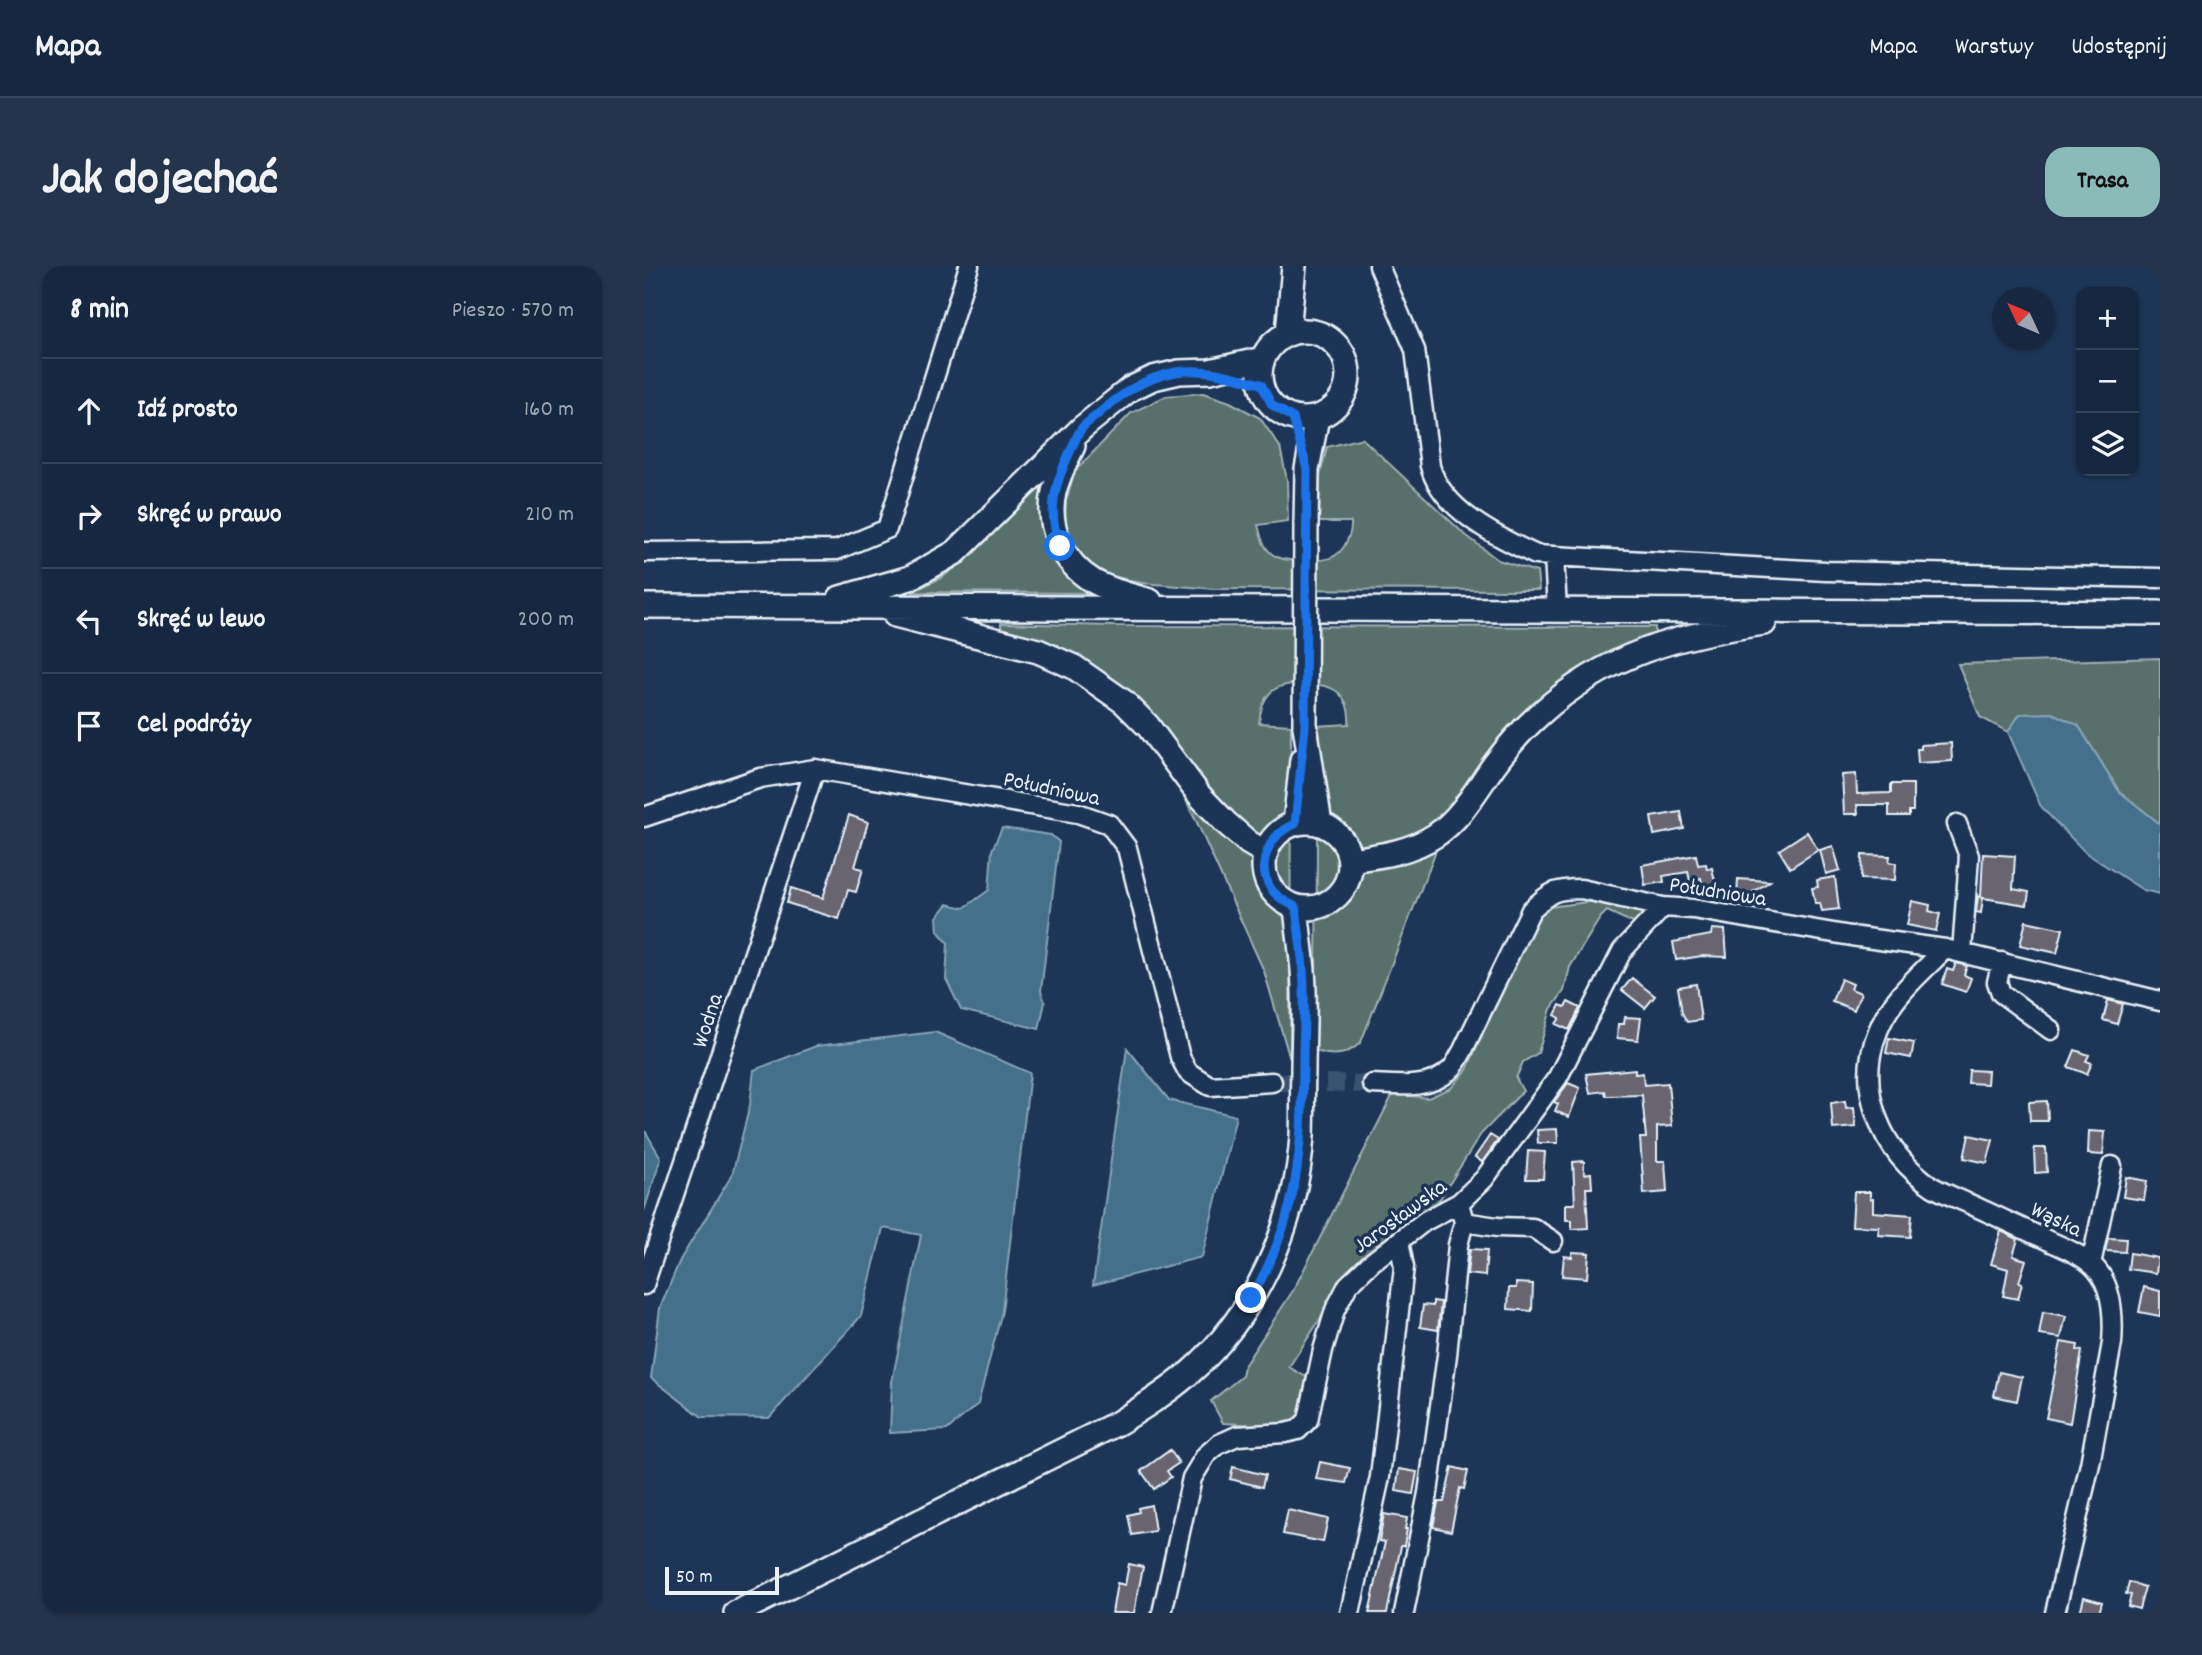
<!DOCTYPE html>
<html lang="pl">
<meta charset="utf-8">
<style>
body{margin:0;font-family:Dekko,sans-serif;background:#23344c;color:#f1f3f6}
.controls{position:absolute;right:21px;top:21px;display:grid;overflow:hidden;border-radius:14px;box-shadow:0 2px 5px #0004}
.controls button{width:63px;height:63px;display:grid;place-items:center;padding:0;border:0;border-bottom:2px solid #35445a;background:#162841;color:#f1f3f6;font:35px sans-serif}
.compass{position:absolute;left:1348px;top:21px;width:63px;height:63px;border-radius:50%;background:#162841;box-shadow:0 2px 5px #0004;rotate:314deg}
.scale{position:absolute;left:21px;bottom:18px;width:114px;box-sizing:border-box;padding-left:7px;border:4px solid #e8f1f8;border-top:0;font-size:19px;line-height:24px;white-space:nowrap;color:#e8f1f8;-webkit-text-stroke:5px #1d3557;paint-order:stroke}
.stop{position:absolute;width:21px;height:21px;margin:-16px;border:5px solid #1a73e8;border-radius:50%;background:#fff}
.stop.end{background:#1a73e8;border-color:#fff;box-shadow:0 2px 7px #0008}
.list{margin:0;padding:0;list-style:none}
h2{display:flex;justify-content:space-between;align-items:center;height:91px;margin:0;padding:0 28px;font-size:30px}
h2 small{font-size:23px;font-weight:400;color:#9ea6b1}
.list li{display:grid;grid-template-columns:46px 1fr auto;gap:21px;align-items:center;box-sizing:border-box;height:105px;padding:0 28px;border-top:2px solid #35445a}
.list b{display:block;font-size:26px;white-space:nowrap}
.list em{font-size:23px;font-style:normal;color:#9ea6b1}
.icon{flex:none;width:38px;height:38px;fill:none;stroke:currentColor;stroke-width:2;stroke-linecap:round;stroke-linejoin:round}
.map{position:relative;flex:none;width:1516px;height:1347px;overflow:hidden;border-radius:21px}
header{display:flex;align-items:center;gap:42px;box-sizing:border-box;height:98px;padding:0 35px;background:#162841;border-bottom:2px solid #35445a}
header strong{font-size:33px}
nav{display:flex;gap:38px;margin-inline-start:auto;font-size:24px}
.intro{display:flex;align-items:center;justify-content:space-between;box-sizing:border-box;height:168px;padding:0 42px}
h1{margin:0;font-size:49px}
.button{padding:18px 32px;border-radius:21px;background:#8bbbb9;color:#111;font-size:24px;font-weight:700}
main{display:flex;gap:42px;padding:0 42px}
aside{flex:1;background:#162841;border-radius:21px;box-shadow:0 2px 5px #0004}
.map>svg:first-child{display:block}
.green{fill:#59706c;stroke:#a0b0b2;stroke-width:2}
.water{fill:#45708b;stroke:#86a4b7;stroke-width:2}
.building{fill:#676571;stroke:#e8f1f8;stroke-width:2}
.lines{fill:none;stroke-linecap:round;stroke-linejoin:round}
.minor-tunnel{stroke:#3b516f;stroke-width:18;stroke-dasharray:18 9;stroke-linecap:butt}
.minor-casing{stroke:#e8f1f8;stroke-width:23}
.major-casing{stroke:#e8f1f8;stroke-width:28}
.minor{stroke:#1d3557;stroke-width:18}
.major{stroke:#1d3557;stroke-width:23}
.major-bridge-casing{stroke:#e8f1f8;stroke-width:28;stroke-linecap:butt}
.major-bridge{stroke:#1d3557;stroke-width:23}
.route{stroke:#1a73e8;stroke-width:9}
.labels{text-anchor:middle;stroke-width:7;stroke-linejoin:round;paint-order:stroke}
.street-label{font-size:23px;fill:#e8f1f8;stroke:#1d3557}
</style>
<header>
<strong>Mapa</strong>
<nav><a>Mapa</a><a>Warstwy</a><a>Udostępnij</a></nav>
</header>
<div class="intro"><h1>Jak dojechać</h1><a class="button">Trasa</a></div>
<main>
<aside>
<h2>8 min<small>Pieszo · 570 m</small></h2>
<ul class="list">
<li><svg class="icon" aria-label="ahead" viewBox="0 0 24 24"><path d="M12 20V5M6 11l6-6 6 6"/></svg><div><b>Idź prosto</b></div><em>160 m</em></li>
<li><svg class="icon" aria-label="right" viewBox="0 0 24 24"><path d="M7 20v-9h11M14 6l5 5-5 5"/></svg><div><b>Skręć w prawo</b></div><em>210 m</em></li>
<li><svg class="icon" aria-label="left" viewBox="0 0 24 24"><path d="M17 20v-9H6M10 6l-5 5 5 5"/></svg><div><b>Skręć w lewo</b></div><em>200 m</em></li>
<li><svg class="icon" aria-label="arrive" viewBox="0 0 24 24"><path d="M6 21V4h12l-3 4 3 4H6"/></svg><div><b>Cel podróży</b></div></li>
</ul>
</aside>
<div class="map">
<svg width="1516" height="1347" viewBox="0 0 1516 1347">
<rect width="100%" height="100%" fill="#1d3557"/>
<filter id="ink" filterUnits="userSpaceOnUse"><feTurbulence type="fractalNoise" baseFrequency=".0143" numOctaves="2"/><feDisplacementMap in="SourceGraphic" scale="14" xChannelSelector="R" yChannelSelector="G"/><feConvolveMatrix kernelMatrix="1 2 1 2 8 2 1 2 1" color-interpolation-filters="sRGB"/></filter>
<g filter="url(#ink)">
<path class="green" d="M559,127L586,136L616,152L636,181L643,214L644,255L614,259C617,270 619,281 628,288C638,297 681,297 692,289C701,283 708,267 707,256H675L676,210L683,181L718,172L819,267L854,294L893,306L895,324L571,323L498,317L459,308L439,294L421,261L422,235L431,205L487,147L522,130Z
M401,217C389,260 408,304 445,327L268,326L297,312L321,295Z
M357,357L469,360L1011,361V369L970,386L832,507L793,582L717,776C703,790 690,791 672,785C671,676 675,568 672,460L705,458C706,447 703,435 695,427C681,415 639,414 626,427C618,435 616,446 615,457L647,459L646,793L620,705L550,550L529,509L515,489L464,433L357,367Z
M1516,392V558L1475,525L1434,459L1376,448L1364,466L1336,451L1314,398Z
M951,635L1003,645L998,654L989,657L963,645L956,652L926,701L920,725L907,743L894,787L879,796L872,812L879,825L837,868L790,942L699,1018L645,1101L662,1111V1136L648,1161L579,1157L567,1135L598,1110L600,1100L650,1023L749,828L784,832L807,822L823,804L878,673L897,642Z"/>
<path class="water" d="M1408,447L1434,459L1475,525L1516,558V628L1499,624L1442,587L1397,541L1364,466L1376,448Z
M358,562L407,569L415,576L397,725L401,736L395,763L317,744L302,713L304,677L294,665L293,651L304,638L320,642L345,624L348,584Z
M291,766L386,807L358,1045L334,1138L303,1164L246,1167L248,1116L277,969L239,962L217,1050L125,1152L58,1151L7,1112L16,1042L36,994L88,909L106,839L110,804L172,780Z
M483,782L525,834L592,850L558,991L449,1019Z
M0,863L17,892L0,945Z"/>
<path class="building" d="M1307,477L1308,495L1274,497L1273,483H1277V479Z
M1212,508L1213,528L1247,527V518H1269V545H1265V550H1245V539H1213L1214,548H1200L1198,509Z
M1037,546L1040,563L1010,569L1007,551Z
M205,549L224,556L211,601L219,603L212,626L204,624L195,653L143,637L147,622L179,632Z
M1163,566L1174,584L1146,602L1135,584Z
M1189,580L1196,604L1182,608L1176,584Z
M1339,588L1371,590L1369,623L1385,626L1383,639L1339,632L1337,647L1332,646L1334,630L1337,631Z
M1052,589L1054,599L1062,598L1063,603L1068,602L1073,624L1060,627L1057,612L1046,615L1044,606L1019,610L1020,616L1001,619L998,599Z
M1218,589L1246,590L1245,596L1252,597L1251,614L1217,613Z
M1191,611L1195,643L1178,645L1176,637H1171L1168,622L1174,621L1173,614Z
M1094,613L1126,615L1101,631L1093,630Z
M1268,635L1286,639L1285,645L1296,648L1292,665L1263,659Z
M1382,655L1419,663L1413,687L1376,679Z
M1068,663L1081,664L1083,691L1058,690L1032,694L1029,676L1067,669Z
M1312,697L1323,700L1320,709L1327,712L1322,726L1298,718L1303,703L1309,705Z
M988,712L1011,730L1001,742L978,724Z
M1197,713L1209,718L1207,723L1217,727L1210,744L1188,735Z
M1052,718L1057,754L1043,756L1038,747L1034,721Z
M1464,734L1479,738L1473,758L1459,754Z
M924,736L936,742L925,764L912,758L916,752L911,749L916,739L921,741Z
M981,751L997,752L994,774L973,772L974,758H980Z
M1245,772L1270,777L1267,792L1242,787Z
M1431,784L1445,789L1442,795L1448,797L1443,808L1424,801Z
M991,803V808L999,807L1000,819L1024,817L1028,860L1013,861V895H1021L1023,926L1000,928L996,872H1002L998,829L962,830L961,825L946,827L942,808Z
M1325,804L1344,805L1343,818L1324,817Z
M924,817L936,822L925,851L911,845L914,838L910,836Z
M1201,835L1202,842L1210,841L1212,861L1189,863L1187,837Z
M1403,835L1404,855H1386L1385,836Z
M913,863L914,877H894L893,864Z
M1445,865L1461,866L1459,889L1444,888Z
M846,869L854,874L838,896L831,891Z
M1325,869L1349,874L1343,897L1320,892Z
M1390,882H1402L1403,906L1391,907Z
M884,885L901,886L899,913H882Z
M940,895V908L947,907L948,922H942L944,962L928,963V954H922V938H931L929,896Z
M1482,911L1503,915L1500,934L1479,931Z
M1210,926H1226V933H1229V946L1268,949L1266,971L1234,969L1235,961L1208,960Z
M1357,965L1374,973L1369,990L1382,994L1375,1016L1378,1017L1374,1033L1359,1030L1364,1003L1347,998Z
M1464,972L1482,973L1481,986L1461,985Z
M826,983L843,984L841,1010L823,1008Z
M928,986L945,987L943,1012L918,1010L920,990L928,991Z
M1486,987L1514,992L1512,1007L1484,1003Z
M872,1017L889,1018L888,1045L864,1043L865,1022H872Z
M1500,1021L1516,1025V1050L1495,1046Z
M789,1035L797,1036L794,1064L776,1061L779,1039L789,1040Z
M1399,1046L1422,1050L1417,1072L1395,1069Z
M1417,1076L1434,1079L1433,1084L1438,1085L1426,1157L1402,1152Z
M1355,1106L1378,1111L1373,1135L1350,1130Z
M526,1184L535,1197L523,1205L527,1211L510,1223L497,1205Z
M676,1196L706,1202L702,1217L672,1213Z
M589,1201L621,1209L618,1221L586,1213Z
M808,1201L824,1205L820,1223L816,1222L807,1265L789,1261L794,1236H800Z
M755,1203L773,1206L769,1228L752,1225Z
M507,1239L511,1265L488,1269L484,1249L495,1246L494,1242Z
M644,1244L684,1253L679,1276L639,1268Z
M740,1248L763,1252L761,1263H763L760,1280H757L743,1347H725L741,1276L735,1275Z
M485,1298L499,1301L490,1347H468L473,1317L481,1319Z
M1485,1316L1501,1321L1495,1343L1484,1340L1487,1329L1482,1328Z
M1440,1331L1458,1336L1455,1347H1436Z"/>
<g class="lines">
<path class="minor-tunnel" d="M628,816L728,818"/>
<defs>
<path id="minor" d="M735,0L771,84L786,200C798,244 853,271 892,289L1182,305L1516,312
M0,286L193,284L243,263L325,0
M910,290L913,344
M0,551L116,512L171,503L434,547L465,558L483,582L536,791L544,806L566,820L628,816
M1313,558L1325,590L1318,687
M1301,683C1277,707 1246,733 1234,765C1210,824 1238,887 1289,921C1301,928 1315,933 1328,939C1354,951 1380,963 1405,975C1419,981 1436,988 1447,998C1469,1016 1470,1051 1468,1077L1446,1198L1411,1347
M1358,696L1353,716L1357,727L1407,764
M728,818C753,819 786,824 805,805C811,801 814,792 818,786L887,644C906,626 910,623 937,623L1019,641L1049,643L1207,670L1301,683L1516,735
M820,956L853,961L889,962L909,975
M1447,998L1468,900
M0,1019L171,503
M518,1347L548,1212L562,1189L575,1178L593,1170L641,1167L654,1164L664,1154L679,1084L691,1044L704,1019L728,996L781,955L815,937L840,913L914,811L978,685L1019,641
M706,1347L736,1211L760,1001L755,975
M760,1347L784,1227L803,1089L814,979L820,956L815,937"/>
<path id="major" d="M616 109a44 44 0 1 1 88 0a44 44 0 1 1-88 0Z
M644,67L650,0
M429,180C422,195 414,209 410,226C402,260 419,297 449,315C466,325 487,329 506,335
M662,258L663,203L673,151
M196,332L266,312L312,286L438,162L486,123L509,112L535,106L566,105L619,93
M0,340L1516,347
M251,349L394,385L430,401L480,436L504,460L556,530L582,557L605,577L622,587
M661,460L676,558
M620 599a43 43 0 1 1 86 0a43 43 0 1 1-86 0Z
M651,558L658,494
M706,594C735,590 767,586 792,569C818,551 832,524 850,499C863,481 879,463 896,448C962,388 1034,369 1120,357
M92,1347L474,1157C498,1142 522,1127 543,1109C612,1050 652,959 658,870C659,848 658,827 659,806C659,772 662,738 659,704C657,683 654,662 652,641"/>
</defs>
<use href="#minor" class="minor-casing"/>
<use href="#major" class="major-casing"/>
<use href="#minor" class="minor"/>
<use href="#major" class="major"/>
<defs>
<path id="major-bridge" d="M661,460L662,258"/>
</defs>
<use href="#major-bridge" class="major-bridge-casing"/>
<use href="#major-bridge" class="major-bridge"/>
</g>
</g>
<g class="lines" filter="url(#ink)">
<path class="route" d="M416,280C403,246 410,220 425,188C429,180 432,171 437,163C441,158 448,153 453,149C477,128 500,112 532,106C561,101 589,111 617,118L628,139L649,152L663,203L661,460L651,558C627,567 611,596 626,621C632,631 642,636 652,641C654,662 658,683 659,705C662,734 659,765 659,795C658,887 655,950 607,1032"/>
</g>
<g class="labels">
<g class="street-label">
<text transform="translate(408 521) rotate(12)" y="8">Południowa</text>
<text transform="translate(1074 624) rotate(9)" y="8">Południowa</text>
<text transform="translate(62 754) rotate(-72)" y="8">Wodna</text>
<text transform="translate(755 949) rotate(-36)" y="8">Jarosławska</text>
<text transform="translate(1413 952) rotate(26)" y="8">Wąska</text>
</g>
</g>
</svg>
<div class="controls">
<button>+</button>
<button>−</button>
<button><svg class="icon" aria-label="layers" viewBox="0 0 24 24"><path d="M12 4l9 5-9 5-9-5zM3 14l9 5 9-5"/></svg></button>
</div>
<svg class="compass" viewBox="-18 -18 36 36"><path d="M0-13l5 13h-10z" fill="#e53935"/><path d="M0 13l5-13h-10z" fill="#9ea6b1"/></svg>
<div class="scale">50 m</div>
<div class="stop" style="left:416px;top:280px"></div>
<div class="stop end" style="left:607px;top:1032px"></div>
</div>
</main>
